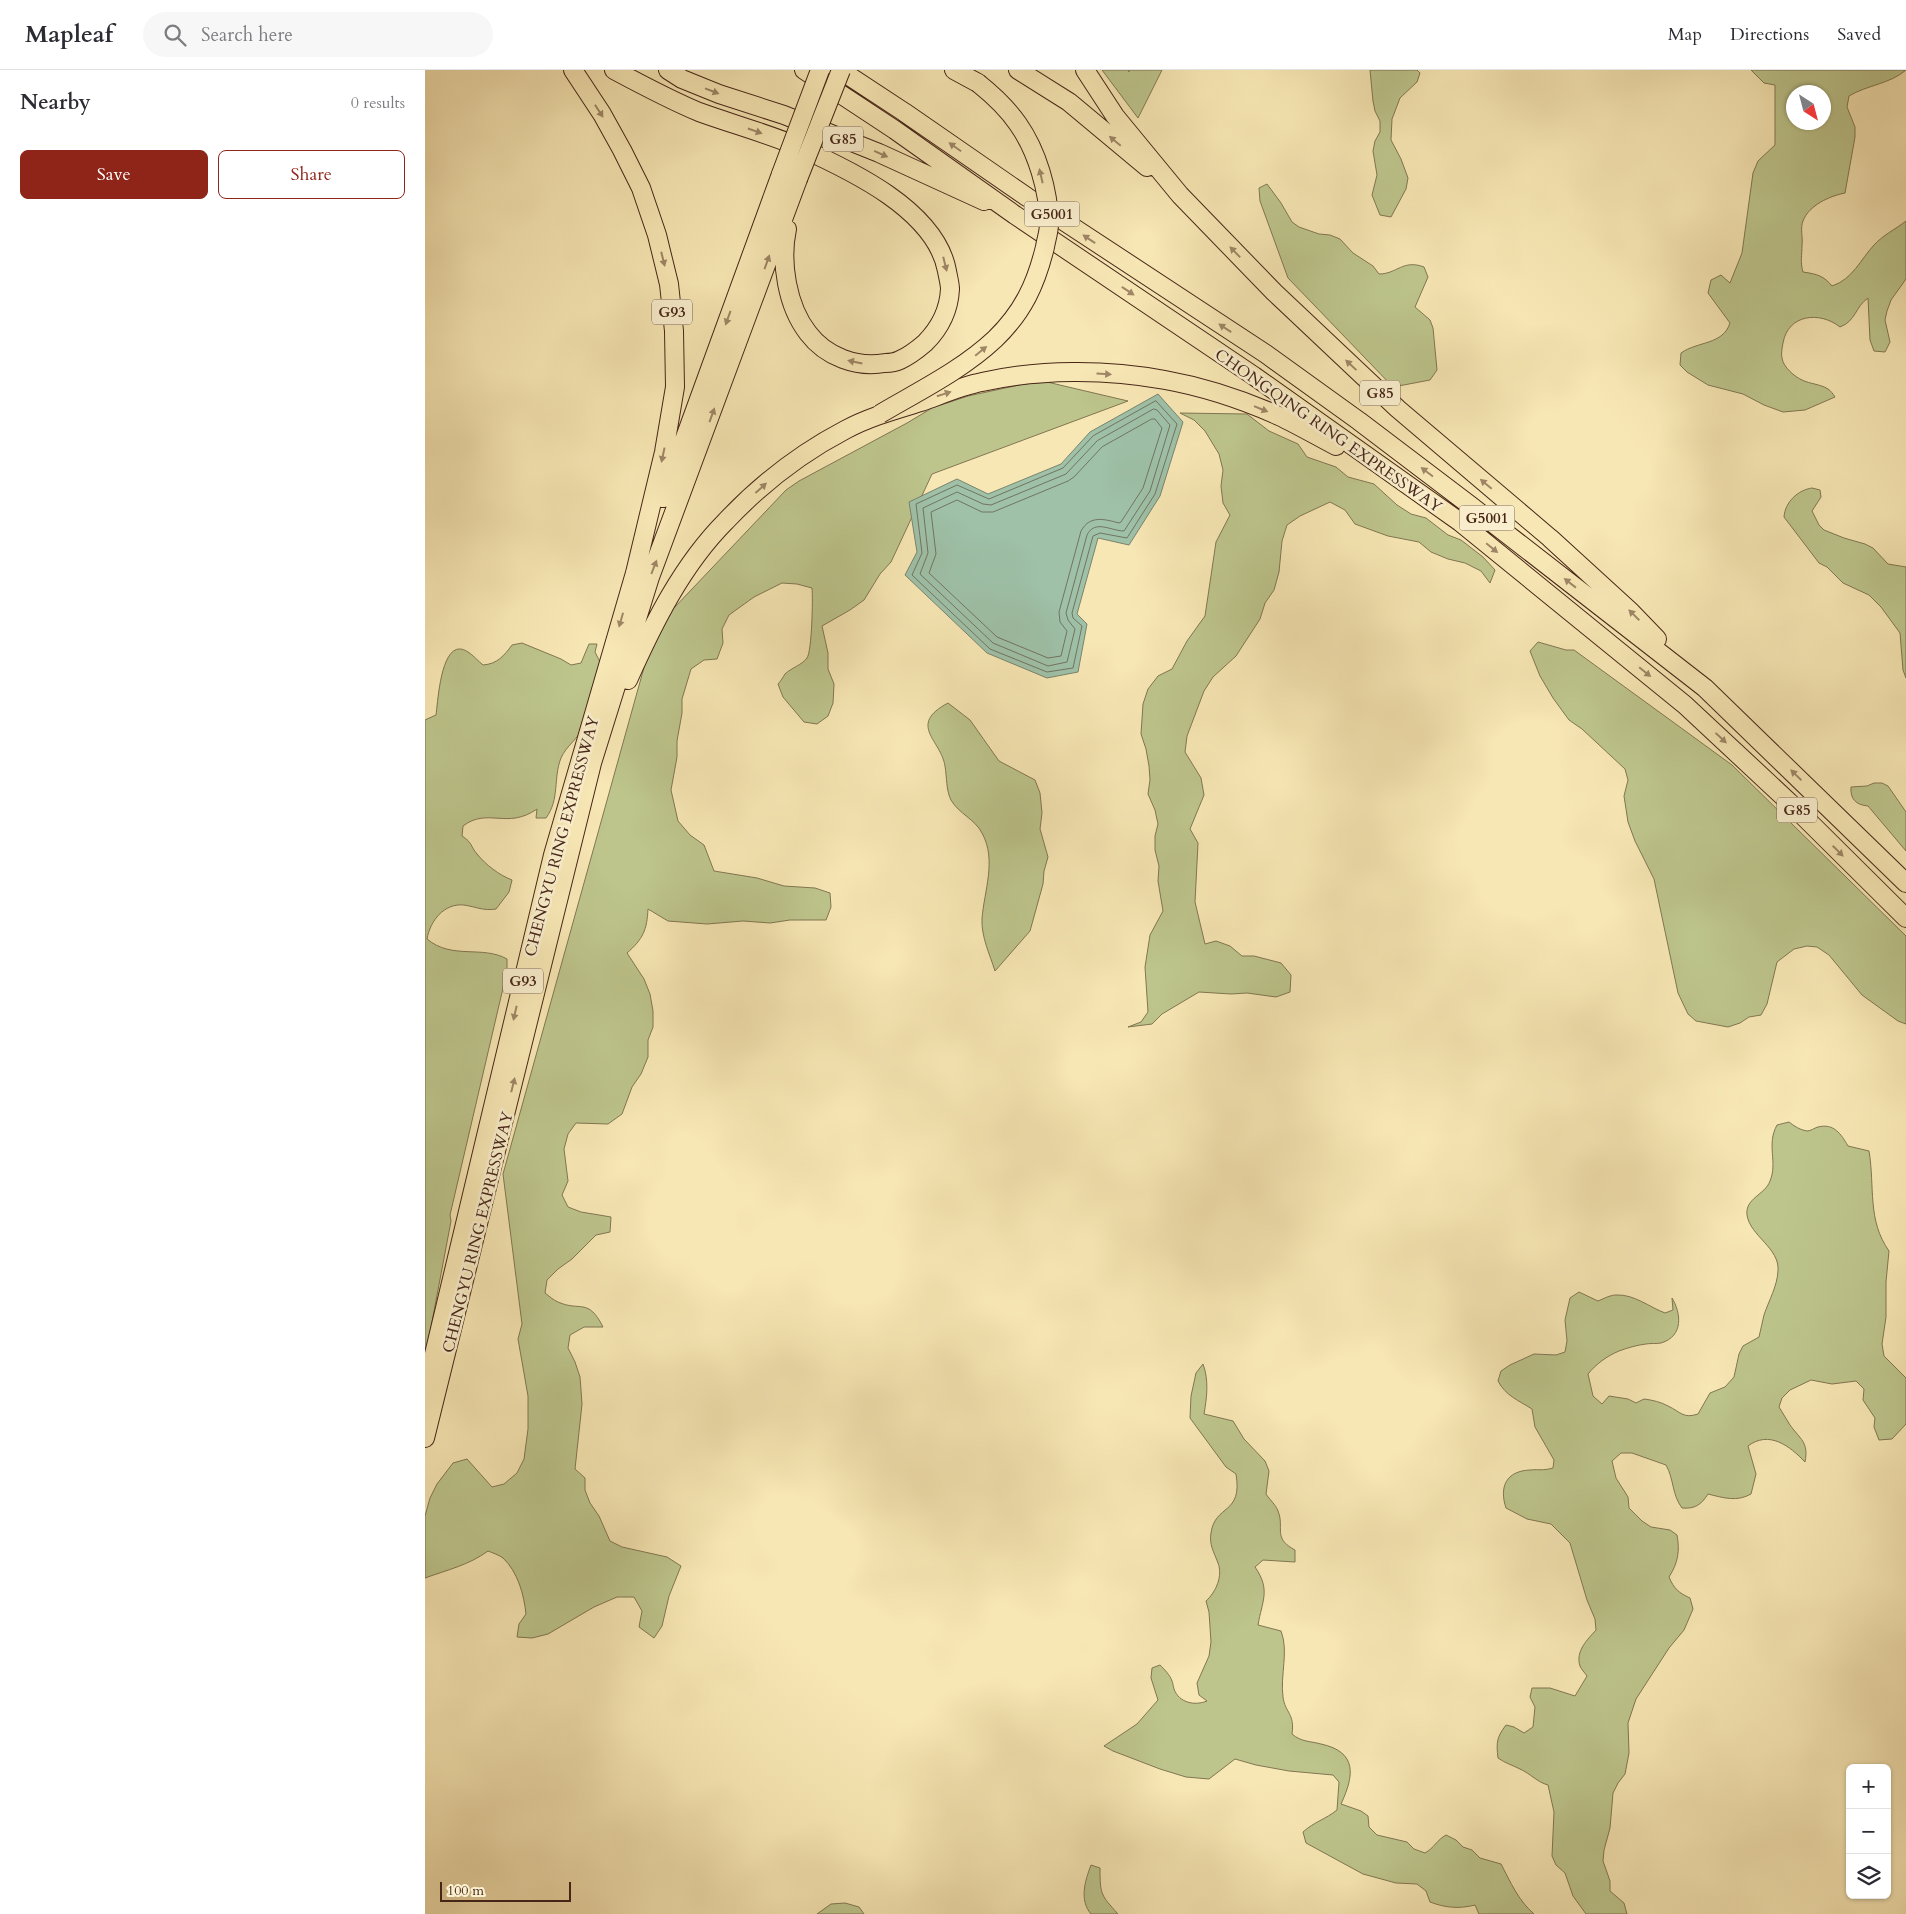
<!DOCTYPE html>
<meta charset="utf-8">
<style>
body{margin:0;font-family:Cardo,serif;background:#f7f7f7;color:#2b2b33}
.controls{position:absolute;right:15px;bottom:15px;display:grid;overflow:hidden;border-radius:8px;box-shadow:0 1px 4px #0004}
.controls button{width:45px;height:45px;display:grid;place-items:center;padding:0;border:0;border-bottom:1px solid #e1e1e2;background:#fff;color:#2b2b33;font:25px sans-serif}
.compass{position:absolute;left:1361px;top:15px;width:45px;height:45px;border-radius:50%;background:#fff;box-shadow:0 1px 4px #0004;rotate:144deg}
.scale{position:absolute;left:15px;bottom:12px;width:131px;box-sizing:border-box;padding-left:5px;border:2px solid #472618;border-top:0;font-size:14px;line-height:18px;white-space:nowrap;color:#472618;-webkit-text-stroke:4px #faefce;paint-order:stroke}
.list{margin:0;padding:0;list-style:none}
h2{display:flex;justify-content:space-between;align-items:center;height:65px;margin:0;padding:0 20px;font-size:21px}
h2 small{font-size:16px;font-weight:400;color:#7c7c81}
.actions{display:flex;gap:10px;padding:15px 20px}
.actions a{flex:1;padding:11px 0;border:1px solid #8f2418;border-radius:8px;text-align:center;font-size:18px;color:#8f2418}
.actions .main{background:#8f2418;color:#fff}
.icon{flex:none;width:28px;height:28px;fill:none;stroke:currentColor;stroke-width:2;stroke-linecap:round;stroke-linejoin:round}
.map{position:relative;flex:none;width:1481px;height:1844px;overflow:hidden}
header{display:flex;align-items:center;gap:30px;box-sizing:border-box;height:70px;padding:0 25px;background:#fff;border-bottom:1px solid #e1e1e2}
header strong{font-size:24px}
nav{display:flex;gap:28px;margin-inline-start:auto;font-size:18px}
.search{width:350px;height:45px;background:#f7f7f7;display:flex;align-items:center;gap:12px;box-sizing:border-box;padding:0 18px;border-radius:28px;color:#7c7c81;font-size:19px}
main{display:flex}
aside{flex:1;background:#fff}
.map>svg:first-child{display:block}
.green{fill:#bdc58c;stroke:#827652;fill-rule:evenodd}
.water{fill:#9ec1a8;stroke:#7b836e}
.lines{fill:none;stroke-linecap:round;stroke-linejoin:round}
.shore{stroke:#727460;stroke-width:1}
.highway-casing{stroke:#472618;stroke-width:20}
.highway{stroke:#f7e7b4;stroke-width:18}
.highway-bridge-casing{stroke:#472618;stroke-width:20;stroke-linecap:butt}
.highway-bridge{stroke:#f7e7b4;stroke-width:18}
.oneway{fill:#9f8666}
.labels{text-anchor:middle;stroke-width:5;stroke-linejoin:round;paint-order:stroke}
.shield{fill:#faefce;stroke:#7d624f;stroke-width:1}
.shield-label{font-size:15px;font-weight:bold;fill:#472618}
.street-label{font-size:16px;fill:#472618;stroke:#faefce}
</style>
<header>
<strong>Mapleaf</strong>
<div class="search"><svg class="icon" aria-label="search" viewBox="0 0 24 24"><circle cx="10" cy="10" r="6"/><path d="M15 15l6 6"/></svg>Search here</div>
<nav><a>Map</a><a>Directions</a><a>Saved</a></nav>
</header>
<main>
<aside>
<h2>Nearby<small>0 results</small></h2>
<ul class="list">
</ul>
<div class="actions"><a class="main">Save</a><a>Share</a></div>
</aside>
<div class="map">
<svg width="1481" height="1844" viewBox="0 0 1481 1844">
<rect width="100%" height="100%" fill="#f7e7b4"/>
<filter id="stains"><feTurbulence type="fractalNoise" baseFrequency=".004" numOctaves="4"/><feColorMatrix values="0 0 0 0 .2 0 0 0 0 .09 0 0 0 0 .02 0 0 0 .5 -.17"/></filter>
<radialGradient id="worn" r=".72"><stop offset=".6" stop-color="#630" stop-opacity="0"/><stop offset="1" stop-color="#630" stop-opacity=".3"/></radialGradient>
<path class="green" d="M677,0H703L704,2V0H737L713,48Z
M945,0H992L995,3L992,12L975,28L967,49L966,70L976,89L983,108L981,119L966,147L955,145L947,125L952,105L948,81L950,71L955,62V51L950,41L948,31Z
M1326,0H1481C1465,14 1442,15 1424,26L1422,37L1430,57V67L1420,123C1405,126 1384,135 1378,151C1375,158 1378,167 1377,175C1377,185 1375,192 1378,202C1392,204 1399,206 1407,216C1428,209 1435,190 1449,175C1458,165 1471,159 1481,151V209L1466,230L1462,241L1460,250L1465,272L1460,282L1449,281L1445,270L1443,228C1430,237 1431,251 1415,257C1395,241 1363,244 1358,273C1357,278 1356,284 1357,288C1358,297 1370,307 1377,310C1385,314 1395,314 1403,319C1406,321 1408,324 1410,327L1380,340L1358,342L1339,335L1318,324L1283,315L1262,302L1255,295L1256,283C1273,271 1298,275 1305,253L1283,223L1286,210L1296,205L1305,213L1317,183L1328,103L1333,91L1350,75V15L1339,13ZM1368,22H1398V52H1368Z
M842,114L856,133L867,152L874,157L894,164L905,165L915,169L928,183L948,196L954,204C972,204 978,189 999,197L1003,207L990,237L1005,250L1008,258L1012,300L1005,310L968,317L863,208L835,131L834,118Z
M622,312L703,331L507,404L466,492L455,504L439,530L425,540L397,556L403,583V599L409,614L408,633L403,646L392,654L379,652L358,627L353,614C356,611 358,607 360,604C366,598 377,595 382,588C387,581 388,528 387,518L372,514L357,513L329,527L304,545L297,559L298,573L292,589L279,590L266,599L257,629V643L252,671V687L246,720L253,751L265,765L279,775L289,801L332,808L359,816L390,818L405,823L406,837L401,850H365L345,853L318,851L282,854L243,851L223,839C222,860 218,869 202,883L219,909L225,924L228,941V957L223,970V987L216,1004L207,1017L197,1044L183,1054L151,1053L143,1064L139,1079L143,1111L137,1125L143,1137L156,1142L186,1147L185,1162L171,1165L147,1189L133,1199L122,1210L120,1223C124,1226 128,1230 133,1232C155,1242 163,1227 178,1257H159L145,1265L143,1278L150,1292L155,1307L157,1334L150,1399L160,1408V1420L165,1433L174,1446L185,1471L197,1477L242,1487L256,1496L244,1526L237,1556L229,1568L214,1557L217,1541L209,1527H192L169,1537L123,1564L107,1568L92,1567L94,1554L101,1544C99,1525 93,1502 78,1488C74,1485 68,1483 63,1481C44,1495 22,1500 0,1508V1446L5,1428L12,1414L28,1393L42,1389L67,1417L79,1414L92,1403L99,1389L103,1359V1326L93,1269L97,1254L78,1104L230,558L361,420L374,411L482,353L507,338L543,326L599,314Z
M755,343L822,344L844,361L873,374L882,387L911,397L923,407L949,414L972,435L986,444L1001,448L1023,465L1036,470L1058,487L1070,500L1065,513L1056,501L1040,493L1023,489L1006,482L994,472L963,466L930,454L920,440L905,432L875,446L862,455L857,471L854,502L849,520L840,533L835,549L811,586L788,607L779,621L762,666L760,682L776,708L779,725L765,759L773,773L770,832L780,874L791,871L805,876L817,886H829L856,893L866,905L865,922L851,927L822,923L806,924L774,922L737,944L727,954L703,957L716,952L723,942L720,897L725,865L738,841L733,811L734,796L730,780V766L733,754L730,740L723,724L725,710L724,696L721,679L716,664L718,634L723,619L733,606L747,599L762,571L780,546L791,472L805,445L798,433L796,416L798,400L794,384L780,361L769,350Z
M1387,418L1395,420L1396,427L1387,441L1394,455L1399,460L1419,468L1440,474L1448,478L1463,494L1481,497V608L1478,600L1475,563L1456,537L1444,525L1418,513L1402,497L1394,493L1359,447C1360,432 1373,420 1387,418Z
M1113,572L1141,580H1149L1307,695L1481,866V954L1473,951L1437,925L1404,885L1392,877L1382,876L1369,879L1352,892L1342,934L1336,945L1324,947L1315,953L1303,957L1271,951L1263,944L1253,923L1229,809L1210,771L1203,752L1199,726L1203,710L1200,699L1157,659L1144,650L1128,628L1115,606L1105,581Z
M97,573L136,589L146,595L156,593L164,574H172L170,582L175,592C170,611 167,639 159,656C154,668 141,676 136,688C128,708 135,729 121,748H111L112,739C82,760 63,737 38,756L37,766C48,773 45,776 52,784C61,795 74,805 87,810L84,822L71,839C58,841 52,837 39,835C19,833 5,851 2,869C27,890 57,875 82,889V901L25,1145L26,1151L0,1289V650L11,645C13,632 16,564 43,582C48,585 53,591 58,595C72,594 79,586 87,575Z
M523,633L545,650L574,691L610,710L615,723L617,743L615,759L623,787L619,801L618,814L605,861L570,901C565,885 556,866 557,849C559,821 572,790 557,763C550,749 534,744 526,730C521,720 522,708 520,696C516,670 482,655 523,633Z
M1449,713H1457L1463,716L1481,742V781L1443,736C1431,735 1425,729 1426,717L1442,716Z
M1364,1052C1369,1056 1375,1060 1382,1061C1386,1061 1389,1058 1393,1057C1409,1053 1416,1064 1423,1076L1444,1081C1450,1117 1442,1150 1464,1181L1461,1212V1247L1457,1274L1459,1286L1481,1308V1354L1467,1369L1454,1370L1449,1357L1450,1348L1438,1330L1439,1319L1431,1311L1407,1314L1386,1310L1365,1320L1357,1328L1354,1337C1358,1343 1361,1349 1365,1355C1375,1369 1384,1372 1380,1392C1365,1376 1344,1360 1323,1376L1331,1404L1326,1424C1312,1432 1299,1428 1283,1424C1276,1435 1270,1439 1257,1438C1247,1425 1249,1409 1241,1395L1207,1383H1196L1187,1391L1191,1408L1203,1427L1204,1438L1217,1451L1226,1457L1245,1460L1252,1465C1255,1481 1253,1493 1244,1507C1249,1519 1254,1523 1265,1528L1268,1539L1259,1560L1244,1578L1211,1629L1203,1653L1204,1683L1200,1704L1193,1713L1188,1723L1185,1758L1179,1780L1178,1791L1185,1811V1821L1199,1833L1202,1844H1161L1148,1826L1140,1803L1131,1795L1127,1786L1129,1742L1123,1715C1112,1712 1106,1704 1095,1699C1087,1695 1080,1693 1073,1688C1071,1672 1072,1667 1081,1655L1089,1657L1099,1663L1108,1657L1110,1637L1105,1627L1107,1618H1125L1150,1626L1162,1606C1160,1603 1156,1599 1155,1596C1150,1581 1163,1569 1171,1560L1170,1549L1162,1530L1145,1473L1126,1454L1102,1449L1081,1438C1074,1417 1081,1401 1105,1400C1115,1399 1117,1401 1128,1398L1129,1390L1110,1357L1107,1339C1093,1330 1081,1326 1073,1311L1076,1301L1085,1295L1109,1284L1131,1285L1140,1282L1142,1271L1140,1250L1145,1228L1154,1222L1173,1231C1178,1229 1185,1225 1191,1225C1209,1224 1224,1237 1240,1243L1248,1240L1247,1228C1256,1243 1259,1266 1236,1273C1231,1274 1226,1273 1221,1274C1212,1275 1202,1278 1194,1281C1182,1286 1171,1294 1163,1304L1168,1326L1177,1334L1184,1326L1203,1329L1211,1333L1219,1329C1227,1330 1236,1332 1243,1336C1256,1342 1258,1349 1273,1344L1285,1323L1300,1317L1309,1307L1314,1284L1318,1276L1334,1267C1336,1260 1337,1252 1339,1245C1344,1230 1352,1217 1353,1201C1355,1178 1325,1166 1322,1145C1320,1128 1340,1125 1345,1111C1353,1092 1341,1075 1352,1055Z
M778,1294C784,1310 782,1327 779,1344L808,1351L819,1369L840,1391L844,1401L841,1424C844,1429 851,1435 853,1441C860,1458 847,1468 870,1480V1492L838,1490L830,1497C846,1520 837,1531 833,1555L856,1561C864,1581 855,1605 858,1627C860,1643 870,1643 867,1664C876,1672 885,1671 896,1674C933,1682 929,1706 916,1734L936,1741L943,1746L944,1757L952,1765L982,1772L989,1779L1000,1783C1009,1778 1012,1770 1021,1765L1031,1770L1038,1777L1047,1780L1055,1788L1076,1794C1086,1813 1093,1830 1109,1844H1054L1050,1835C1034,1839 1021,1838 1005,1832L1001,1821L992,1814L971,1813L938,1804L881,1773L878,1762C889,1752 901,1749 912,1740L914,1712L908,1705L864,1701L831,1695L810,1689L784,1709L761,1707L735,1699L688,1681L679,1676L712,1654L733,1630L726,1608L727,1598L735,1595C739,1599 745,1605 747,1611C748,1613 748,1616 749,1619C754,1633 770,1636 782,1631L774,1625L772,1613L784,1586L786,1572L784,1542L781,1531C791,1522 798,1506 793,1493C789,1482 784,1475 786,1463C790,1434 818,1445 811,1404L801,1397L765,1348L766,1326L771,1303Z
M666,1795L675,1798C675,1825 676,1825 693,1844H666C654,1830 660,1811 666,1795Z
M420,1833L434,1837L439,1844H392L406,1834Z"/>
<path class="water" d="M733,324L758,352L735,426L704,475L673,468L652,544L662,554L653,602L622,608L562,583L480,505L492,482L484,432L532,409L563,424L636,394L665,362Z"/>
<g class="lines">
<path class="shore" d="M731,331L752,354L730,424L702,468L675,463L668,466L647,543L648,548L657,556L648,598L622,602L565,579L487,505L497,483L491,434L532,415L564,429L638,398L668,366Z
M729,339L732,340L745,355L725,421L699,461C686,461 670,449 662,465L641,543L643,550L650,559L642,592L623,596L568,573L495,504L503,483L498,438L532,422L558,434L566,435L641,404L672,371Z
M727,349H730L737,358L718,418L696,452L694,453C679,449 665,445 656,461L634,542L635,552L642,561L636,586L623,588L572,567L504,503L511,484L506,442L532,430L557,442H568L643,411L649,407L677,377Z"/>
<defs>
<path id="highway" d="M189,0C217,15 245,30 274,42C307,54 341,63 374,77C425,100 511,140 522,201C523,207 525,214 525,219C524,240 514,259 500,273C493,279 484,286 475,290C471,292 465,293 460,293C432,298 401,287 383,263C362,236 355,192 362,159
M243,0L257,9L294,24L359,45L454,83L559,131
M379,0L470,60L590,145L829,306L1035,452L1260,635L1364,732L1481,848
M415,0L479,42L602,127L841,284L934,351L1046,436L1280,618L1481,813
M529,0L553,13
M593,0L644,32L722,97
M660,0L690,46L755,125L849,222L973,339L1125,468L1206,542L1232,569
M238,428L356,104
M203,610C228,554 257,495 301,451C335,415 376,383 420,360C444,347 470,340 496,332C516,325 536,316 557,312C615,299 681,299 740,310C779,317 818,330 854,346C873,355 892,366 911,376
M0,1322L128,785L210,503L239,382L250,317L249,261L244,214L232,165L216,118L197,80L177,44L148,0
M0,1368L167,693L225,507L373,109"/>
</defs>
<use href="#highway" class="highway-casing"/>
<use href="#highway" class="highway"/>
<defs>
<path id="highway-bridge" d="M356,104L395,0
M373,109L416,0
M455,344C494,321 537,300 570,269C598,242 611,214 620,177C621,170 624,162 624,154C624,121 612,81 593,54C582,38 568,25 553,13"/>
</defs>
<use href="#highway-bridge" class="highway-bridge-casing"/>
<use href="#highway-bridge" class="highway-bridge"/>
</g>
<defs><path id="oneway-solid" d="M-6-.8H1V-3.2L6.5 0L1 3.2V.8H-6Z" transform="scale(1.25)"/></defs>
<g class="oneway">
<use href="#oneway-solid" transform="translate(287 21) rotate(21)"/>
<use href="#oneway-solid" transform="translate(174 41) rotate(57)"/>
<use href="#oneway-solid" transform="translate(330 61) rotate(19)"/>
<use href="#oneway-solid" transform="translate(690 71) rotate(-140)"/>
<use href="#oneway-solid" transform="translate(530 77) rotate(-145)"/>
<use href="#oneway-solid" transform="translate(456 84) rotate(24)"/>
<use href="#oneway-solid" transform="translate(616 106) rotate(-103)"/>
<use href="#oneway-solid" transform="translate(664 169) rotate(-146)"/>
<use href="#oneway-solid" transform="translate(810 182) rotate(-134)"/>
<use href="#oneway-solid" transform="translate(238 189) rotate(76)"/>
<use href="#oneway-solid" transform="translate(342 192) rotate(-70)"/>
<use href="#oneway-solid" transform="translate(520 194) rotate(76)"/>
<use href="#oneway-solid" transform="translate(703 221) rotate(34)"/>
<use href="#oneway-solid" transform="translate(303 248) rotate(110)"/>
<use href="#oneway-solid" transform="translate(800 258) rotate(-147)"/>
<use href="#oneway-solid" transform="translate(556 281) rotate(-39)"/>
<use href="#oneway-solid" transform="translate(430 292) rotate(-168)"/>
<use href="#oneway-solid" transform="translate(926 295) rotate(-137)"/>
<use href="#oneway-solid" transform="translate(679 304) rotate(3)"/>
<use href="#oneway-solid" transform="translate(519 324) rotate(-18)"/>
<use href="#oneway-solid" transform="translate(836 339) rotate(22)"/>
<use href="#oneway-solid" transform="translate(287 345) rotate(-70)"/>
<use href="#oneway-solid" transform="translate(238 385) rotate(102)"/>
<use href="#oneway-solid" transform="translate(1002 402) rotate(-143)"/>
<use href="#oneway-solid" transform="translate(1061 414) rotate(-140)"/>
<use href="#oneway-solid" transform="translate(336 418) rotate(-42)"/>
<use href="#oneway-solid" transform="translate(1067 478) rotate(39)"/>
<use href="#oneway-solid" transform="translate(229 497) rotate(-69)"/>
<use href="#oneway-solid" transform="translate(1145 513) rotate(-142)"/>
<use href="#oneway-solid" transform="translate(1209 545) rotate(-135)"/>
<use href="#oneway-solid" transform="translate(196 550) rotate(106)"/>
<use href="#oneway-solid" transform="translate(1220 602) rotate(39)"/>
<use href="#oneway-solid" transform="translate(1296 668) rotate(43)"/>
<use href="#oneway-solid" transform="translate(1371 705) rotate(-136)"/>
<use href="#oneway-solid" transform="translate(1413 781) rotate(45)"/>
<use href="#oneway-solid" transform="translate(90 943) rotate(103)"/>
<use href="#oneway-solid" transform="translate(88 1015) rotate(-76)"/>
</g>
<g class="labels">
<g class="shield">
<rect x="398" y="56.5" width="40" height="25" rx="4"/>
<rect x="599.5" y="131.5" width="55" height="25" rx="4"/>
<rect x="227" y="229.5" width="40" height="25" rx="4"/>
<rect x="935" y="310.5" width="40" height="25" rx="4"/>
<rect x="1034.5" y="435.5" width="55" height="25" rx="4"/>
<rect x="1352" y="727.5" width="40" height="25" rx="4"/>
<rect x="78" y="898.5" width="40" height="25" rx="4"/>
</g>
<g class="shield-label">
<text x="418" y="74">G85</text>
<text x="627" y="149">G5001</text>
<text x="247" y="247">G93</text>
<text x="955" y="328">G85</text>
<text x="1062" y="453">G5001</text>
<text x="1372" y="745">G85</text>
<text x="98" y="916">G93</text>
</g>
<g class="street-label">
<text transform="translate(904 360) rotate(35)" y="6">CHONGQING RING EXPRESSWAY</text>
<text transform="translate(136 766) rotate(-75)" y="6">CHENGYU RING EXPRESSWAY</text>
<text transform="translate(52 1162) rotate(-76)" y="6">CHENGYU RING EXPRESSWAY</text>
</g>
</g>
<rect width="100%" height="100%" filter="url(#stains)"/>
<rect width="100%" height="100%" fill="url(#worn)"/>
</svg>
<div class="controls">
<button>+</button>
<button>−</button>
<button><svg class="icon" aria-label="layers" viewBox="0 0 24 24"><path d="M12 4l9 5-9 5-9-5zM3 14l9 5 9-5"/></svg></button>
</div>
<svg class="compass" viewBox="-18 -18 36 36"><path d="M0-13l5 13h-10z" fill="#e53935"/><path d="M0 13l5-13h-10z" fill="#7c7c81"/></svg>
<div class="scale">100 m</div>
</div>
</main>
